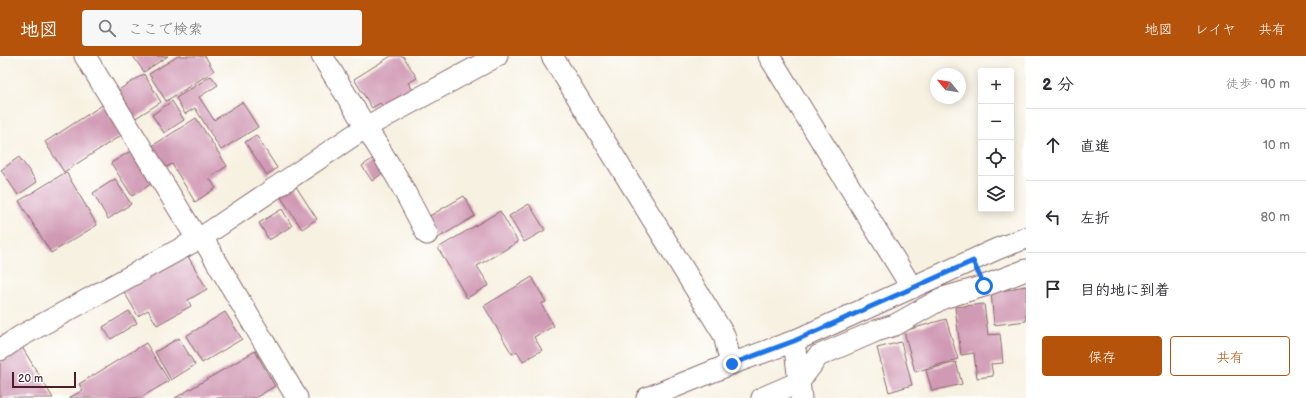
<!DOCTYPE html>
<html lang="ja">
<meta charset="utf-8">
<style>
body{margin:0;font-family:"Balsamiq Sans","Klee One",sans-serif;background:#f7f7f7;color:#2b2b33}
.controls{position:absolute;right:12px;top:12px;display:grid;overflow:hidden;border-radius:4px;box-shadow:0 2px 10px #0003}
.controls button{width:36px;height:36px;display:grid;place-items:center;padding:0;border:0;border-bottom:1px solid #e1e1e2;background:#fff;color:#2b2b33;font:20px sans-serif}
.compass{position:absolute;left:930px;top:12px;width:36px;height:36px;border-radius:50%;background:#fff;box-shadow:0 2px 10px #0003;rotate:300deg}
.scale{position:absolute;left:12px;bottom:10px;width:64px;box-sizing:border-box;padding-left:4px;border:2px solid #4a1f2b;border-top:0;font-size:11px;line-height:14px;white-space:nowrap;color:#4a1f2b;-webkit-text-stroke:3px #fff;paint-order:stroke}
.stop{position:absolute;width:12px;height:12px;margin:-9px;border:3px solid #1a73e8;border-radius:50%;background:#fff}
.stop.end{background:#1a73e8;border-color:#fff;box-shadow:0 1px 4px #0008}
.list{margin:0;padding:0;list-style:none}
h2{display:flex;justify-content:space-between;align-items:center;height:52px;margin:0;padding:0 16px;font-size:17px}
h2 small{font-size:13px;font-weight:400;color:#7c7c81}
.list li{display:grid;grid-template-columns:26px 1fr auto;gap:12px;align-items:center;box-sizing:border-box;height:72px;padding:0 16px;border-top:1px solid #e1e1e2}
.list b{display:block;font-size:15px;white-space:nowrap}
.list em{font-size:13px;font-style:normal;color:#7c7c81}
.actions{display:flex;gap:8px;padding:12px 16px}
.actions a{flex:1;padding:9px 0;border:1px solid #b45309;border-radius:4px;text-align:center;font-size:14px;color:#b45309}
.actions .main{background:#b45309;color:#fff}
.icon{flex:none;width:22px;height:22px;fill:none;stroke:currentColor;stroke-width:2;stroke-linecap:round;stroke-linejoin:round}
.map{position:relative;flex:none;width:1026px;height:342px;overflow:hidden}
header{display:flex;align-items:center;gap:24px;box-sizing:border-box;height:56px;padding:0 20px;background:#b45309;color:#fff}
header strong{font-size:19px}
nav{display:flex;gap:22px;margin-inline-start:auto;font-size:14px}
.search{width:280px;height:36px;background:#f7f7f7;display:flex;align-items:center;gap:10px;box-sizing:border-box;padding:0 14px;border-radius:4px;color:#7c7c81;font-size:15px}
main{display:flex}
aside{flex:1;background:#fff}
.map>svg:first-child{display:block}
.building{fill:#d099b4}
.lines{fill:none;stroke-linecap:round;stroke-linejoin:round}
.minor-casing{stroke:#87686b;stroke-width:23}
.minor{stroke:#fff;stroke-width:21}
.route{stroke:#1a73e8;stroke-width:5}
</style>
<header>
<strong>地図</strong>
<div class="search"><svg class="icon" aria-label="search" viewBox="0 0 24 24"><circle cx="10" cy="10" r="6"/><path d="M15 15l6 6"/></svg>ここで検索</div>
<nav><a>地図</a><a>レイヤ</a><a>共有</a></nav>
</header>
<main>
<div class="map">
<svg width="1026" height="342" viewBox="0 0 1026 342">
<rect width="100%" height="100%" fill="#fff"/>
<filter id="ink" filterUnits="userSpaceOnUse"><feTurbulence type="fractalNoise" baseFrequency=".025" numOctaves="2"/><feDisplacementMap in="SourceGraphic" scale="8" xChannelSelector="R" yChannelSelector="G"/><feConvolveMatrix kernelMatrix="1 2 1 2 8 2 1 2 1" color-interpolation-filters="sRGB"/></filter>
<filter id="wash" filterUnits="userSpaceOnUse"><feTurbulence type="fractalNoise" baseFrequency=".012" numOctaves="4" result="noise"/><feDisplacementMap in="SourceGraphic" scale="16" xChannelSelector="R" yChannelSelector="G"/><feGaussianBlur stdDeviation="0.9" result="paint"/><feColorMatrix in="noise" values="0 0 0 0 0 0 0 0 0 0 0 0 0 0 0 0 0 1.4 0 .05"/><feComposite in="paint" operator="in"/></filter>
<g filter="url(#wash)">
<rect width="100%" height="100%" fill="#f7f1e1"/>
<g id="blocks">
<path class="building" d="M133,0H168L144,16Z
M178,0H205L214,15L166,45L149,18Z
M391,0H403L417,22L408,27L413,34L384,52L380,47L372,52L354,23Z
M144,18L161,46L134,63L117,35Z
M211,20L218,29L199,41L214,64L242,46L258,71L221,94L195,52L185,58L176,42Z
M172,45L184,64L164,77L152,59Z
M104,48L123,78L64,116L45,86Z
M196,62L227,110L209,122L216,132L195,146L172,108L163,113L149,92Z
M256,79L277,112L267,119L245,86Z
M134,93L154,126L132,140L111,107Z
M378,99L388,113L372,125L362,110Z
M19,101L37,126L18,139L1,114Z
M66,116L97,169L51,197L19,145Z
M115,123L131,148L108,163L93,137Z
M293,126L317,163L302,173L278,137Z
M464,140L475,160L438,182L426,162Z
M529,148L545,174L524,186L509,160Z
M282,153L292,170L269,184L259,167Z
M500,155L518,186L477,210L489,229L467,242L438,192Z
M186,197L207,233L188,244L191,250L157,269L148,254L138,260L123,234Z
M532,221L546,246L541,248L554,270L534,281L542,294L523,305L517,295L512,298L484,250Z
M1026,230V265L994,269L991,236L1014,233V232Z
M984,248L988,279L1000,278L1003,307L991,308L993,320L977,322L974,297L961,299L955,251Z
M129,255L137,267L111,283L103,271Z
M225,256L242,283L202,307L186,280Z
M946,263L958,303L915,316L904,275Z
M179,282L195,309L171,324L155,296Z
M901,286L912,329L889,336L877,292Z
M146,287L169,325L140,342H69L83,334L79,328Z
M22,291L53,342H0V305Z
M255,295L275,330L255,342H175Z
M956,306L962,328L932,335L926,314Z"/>
</g>
</g>
<g filter="url(#ink)">
<use href="#blocks" fill-opacity="0" stroke="#87686b" stroke-width="1"/>
<g class="lines">
<defs>
<path id="minor" d="M85,0L196,181H202L297,342
M322,0L398,123L427,178
M552,0L724,279L731,308
M769,0L912,232
M794,285L801,342
M0,294L21,280L202,181L366,71L497,0
M647,342L731,308L794,285L997,193L1026,182
M762,342L799,326L818,300L876,275L895,269L943,242L984,230L1026,214"/>
</defs>
<use href="#minor" class="minor-casing"/>
<use href="#minor" class="minor"/>
</g>
</g>
<g class="lines" filter="url(#ink)">
<path class="route" d="M732,308L794,285L973,205L984,230"/>
</g>
</svg>
<div class="controls">
<button>+</button>
<button>−</button>
<button><svg class="icon" aria-label="locate" viewBox="0 0 24 24"><circle cx="12" cy="12" r="6"/><path d="M12 2v4M12 18v4M2 12h4M18 12h4"/></svg></button>
<button><svg class="icon" aria-label="layers" viewBox="0 0 24 24"><path d="M12 4l9 5-9 5-9-5zM3 14l9 5 9-5"/></svg></button>
</div>
<svg class="compass" viewBox="-18 -18 36 36"><path d="M0-13l5 13h-10z" fill="#e53935"/><path d="M0 13l5-13h-10z" fill="#7c7c81"/></svg>
<div class="scale">20 m</div>
<div class="stop" style="left:984px;top:230px"></div>
<div class="stop end" style="left:732px;top:308px"></div>
</div>
<aside>
<h2>2 分<small>徒歩 · 90 m</small></h2>
<ul class="list">
<li><svg class="icon" aria-label="ahead" viewBox="0 0 24 24"><path d="M12 20V5M6 11l6-6 6 6"/></svg><div><b>直進</b></div><em>10 m</em></li>
<li><svg class="icon" aria-label="left" viewBox="0 0 24 24"><path d="M17 20v-9H6M10 6l-5 5 5 5"/></svg><div><b>左折</b></div><em>80 m</em></li>
<li><svg class="icon" aria-label="arrive" viewBox="0 0 24 24"><path d="M6 21V4h12l-3 4 3 4H6"/></svg><div><b>目的地に到着</b></div></li>
</ul>
<div class="actions"><a class="main">保存</a><a>共有</a></div>
</aside>
</main>
